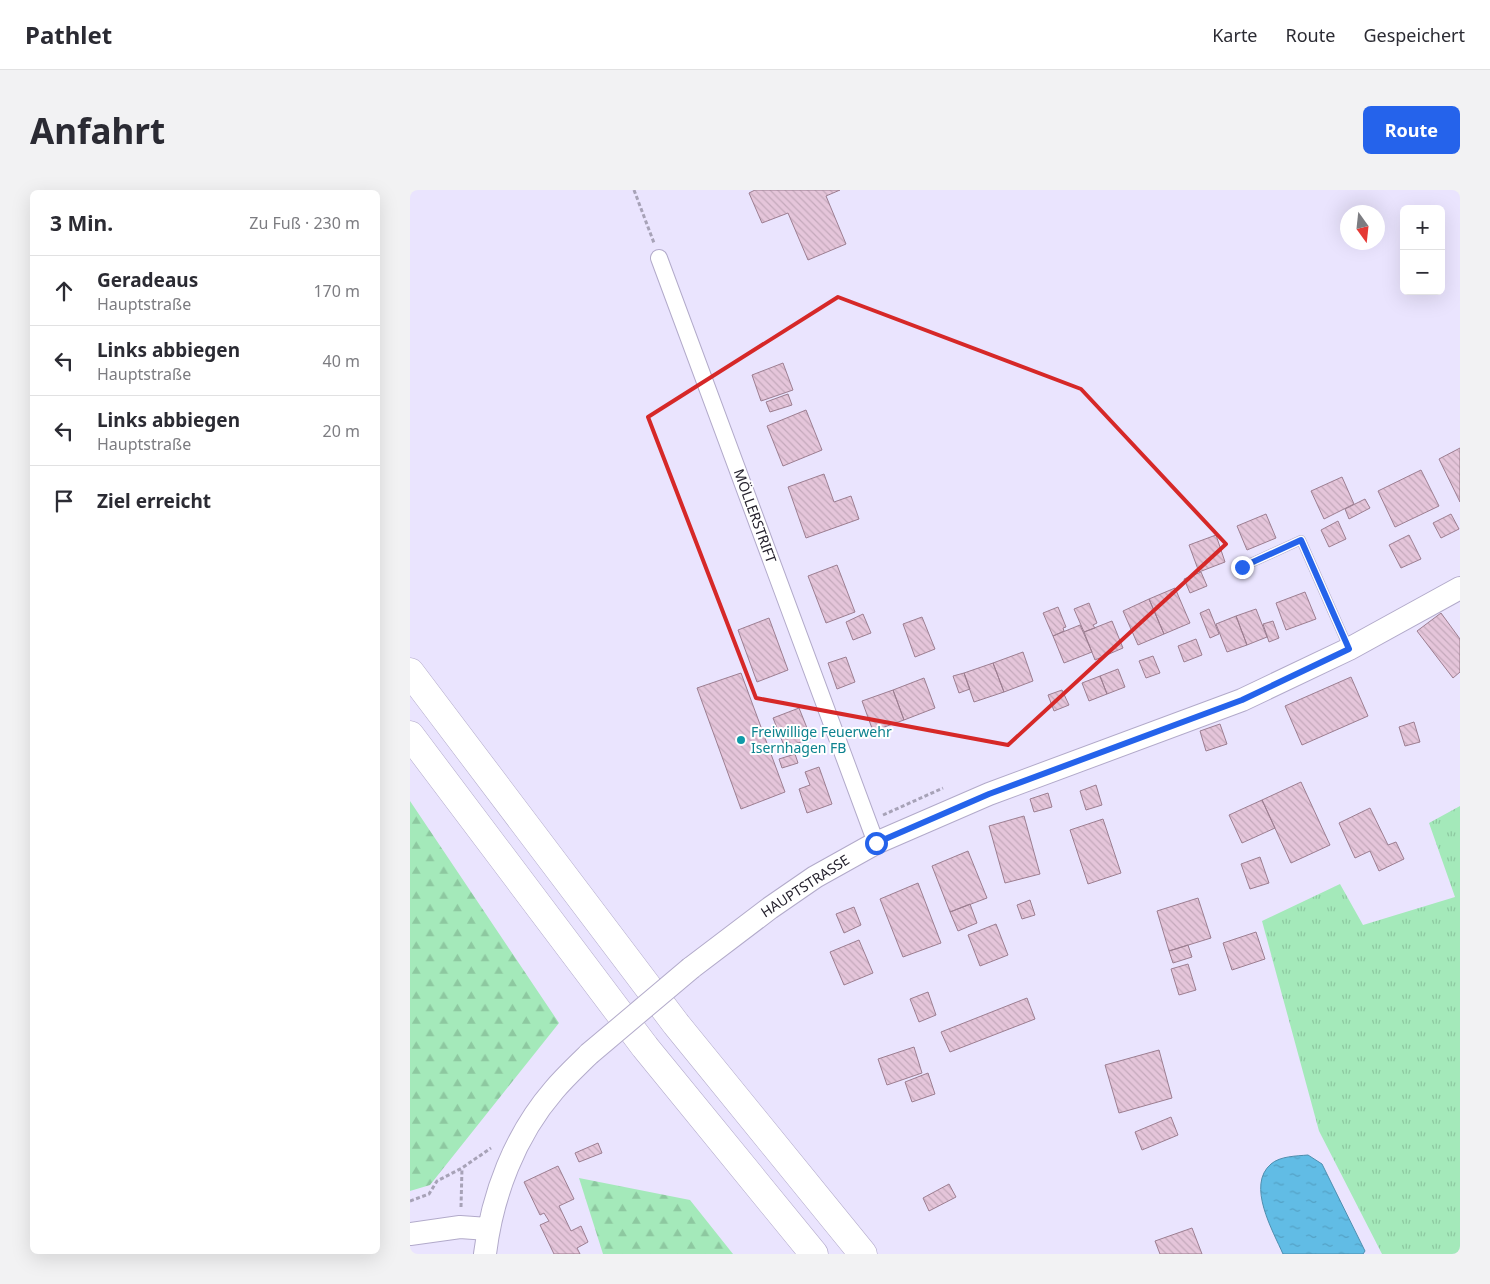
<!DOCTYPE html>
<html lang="de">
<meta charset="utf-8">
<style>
body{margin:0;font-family:"Noto Sans",sans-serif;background:#f2f2f3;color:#2b2b33}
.controls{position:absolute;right:15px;top:15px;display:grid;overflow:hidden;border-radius:8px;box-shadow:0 5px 20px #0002}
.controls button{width:45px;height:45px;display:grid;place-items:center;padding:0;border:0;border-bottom:1px solid #e1e1e2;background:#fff;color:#2b2b33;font:25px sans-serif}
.compass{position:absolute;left:930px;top:15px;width:45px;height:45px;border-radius:50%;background:#fff;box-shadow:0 5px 20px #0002;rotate:165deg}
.stop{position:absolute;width:15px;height:15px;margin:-11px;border:4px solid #2563eb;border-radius:50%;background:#fff}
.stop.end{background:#2563eb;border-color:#fff;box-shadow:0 1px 5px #0008}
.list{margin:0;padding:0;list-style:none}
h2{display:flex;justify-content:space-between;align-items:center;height:65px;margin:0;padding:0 20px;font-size:21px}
h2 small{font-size:16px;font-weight:400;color:#7c7c81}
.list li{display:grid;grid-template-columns:32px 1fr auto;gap:15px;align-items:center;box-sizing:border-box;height:70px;padding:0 20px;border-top:1px solid #e1e1e2}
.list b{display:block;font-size:19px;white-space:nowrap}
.list p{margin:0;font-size:16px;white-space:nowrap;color:#7c7c81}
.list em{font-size:16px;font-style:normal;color:#7c7c81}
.icon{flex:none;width:28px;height:28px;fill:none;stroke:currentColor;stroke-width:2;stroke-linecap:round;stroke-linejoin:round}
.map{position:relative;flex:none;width:1050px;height:1064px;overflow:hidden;border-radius:8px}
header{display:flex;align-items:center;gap:30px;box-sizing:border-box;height:70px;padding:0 25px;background:#fff;border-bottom:1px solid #e1e1e2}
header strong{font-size:24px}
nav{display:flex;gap:28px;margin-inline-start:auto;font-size:18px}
.intro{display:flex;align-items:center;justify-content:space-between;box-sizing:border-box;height:120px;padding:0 30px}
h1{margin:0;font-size:35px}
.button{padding:12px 22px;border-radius:8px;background:#2563eb;color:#fff;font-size:18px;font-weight:700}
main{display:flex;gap:30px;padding:0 30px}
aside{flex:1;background:#fff;border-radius:8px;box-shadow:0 5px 20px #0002}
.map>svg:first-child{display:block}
.grass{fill:url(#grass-tufts)}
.forest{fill:url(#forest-firs)}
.water{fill:url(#water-ripples);stroke:#4f8eae}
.building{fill:url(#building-back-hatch);stroke:#9c7e91}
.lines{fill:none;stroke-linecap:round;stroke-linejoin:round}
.lane-casing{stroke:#b2aaca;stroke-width:10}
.street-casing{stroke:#b2aaca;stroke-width:18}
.secondary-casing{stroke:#b2aaca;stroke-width:24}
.highway-casing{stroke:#b2aaca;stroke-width:29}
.path{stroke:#a7a2b7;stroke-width:3;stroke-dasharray:4 2.5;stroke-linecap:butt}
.lane{stroke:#fff;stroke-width:9}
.street{stroke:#fff;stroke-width:16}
.secondary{stroke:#fff;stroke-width:22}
.highway{stroke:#fff;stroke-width:28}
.secondary-bridge-casing{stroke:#b2aaca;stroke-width:24;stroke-linecap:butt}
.secondary-bridge{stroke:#fff;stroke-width:22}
.route{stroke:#2563eb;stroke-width:6}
.marked{fill:none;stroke:#d62828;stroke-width:4;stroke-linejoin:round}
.culture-dot{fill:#0f9aa8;stroke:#fff;stroke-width:2}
.labels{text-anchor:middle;stroke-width:4;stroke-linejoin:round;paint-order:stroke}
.street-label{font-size:14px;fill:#26222e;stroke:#fff}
.culture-label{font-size:14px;fill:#0d838f;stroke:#fff;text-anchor:start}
</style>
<header>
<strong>Pathlet</strong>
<nav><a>Karte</a><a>Route</a><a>Gespeichert</a></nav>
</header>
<div class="intro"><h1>Anfahrt</h1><a class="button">Route</a></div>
<main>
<aside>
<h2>3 Min.<small>Zu Fuß · 230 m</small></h2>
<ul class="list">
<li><svg class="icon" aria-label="ahead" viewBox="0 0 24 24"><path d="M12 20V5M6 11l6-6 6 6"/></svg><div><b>Geradeaus</b><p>Hauptstraße</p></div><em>170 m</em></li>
<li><svg class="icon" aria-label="left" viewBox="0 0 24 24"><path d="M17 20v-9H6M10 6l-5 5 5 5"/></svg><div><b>Links abbiegen</b><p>Hauptstraße</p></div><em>40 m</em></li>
<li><svg class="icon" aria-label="left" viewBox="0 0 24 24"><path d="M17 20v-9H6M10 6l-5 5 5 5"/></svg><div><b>Links abbiegen</b><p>Hauptstraße</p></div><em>20 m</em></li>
<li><svg class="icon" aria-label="arrive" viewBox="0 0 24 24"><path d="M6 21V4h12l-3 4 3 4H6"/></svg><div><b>Ziel erreicht</b></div></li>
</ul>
</aside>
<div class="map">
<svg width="1050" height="1064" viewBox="0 0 1050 1064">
<defs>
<pattern id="grass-tufts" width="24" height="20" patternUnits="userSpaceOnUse" patternTransform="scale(1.25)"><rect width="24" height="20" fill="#a4e9ba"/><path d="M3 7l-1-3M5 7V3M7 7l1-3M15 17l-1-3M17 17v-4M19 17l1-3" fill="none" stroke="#8dc8a0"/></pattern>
<pattern id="forest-firs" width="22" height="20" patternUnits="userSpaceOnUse" patternTransform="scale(1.25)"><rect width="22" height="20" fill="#a4e9ba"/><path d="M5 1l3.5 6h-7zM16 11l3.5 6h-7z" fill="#8dc8a0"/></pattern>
<pattern id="water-ripples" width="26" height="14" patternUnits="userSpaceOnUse" patternTransform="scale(1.25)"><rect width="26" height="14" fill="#61bce5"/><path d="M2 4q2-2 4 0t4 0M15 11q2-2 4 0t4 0" fill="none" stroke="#54a1c5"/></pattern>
<pattern id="building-back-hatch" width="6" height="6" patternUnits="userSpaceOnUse" patternTransform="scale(1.25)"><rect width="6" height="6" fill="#e5c5da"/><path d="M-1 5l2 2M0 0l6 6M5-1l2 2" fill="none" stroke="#c4a9bb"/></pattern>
</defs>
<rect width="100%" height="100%" fill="#eae4fe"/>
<path class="grass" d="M1050,616V1064H972L909,941L852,731L930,694L953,735L1045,707L1019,633Z"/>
<path class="forest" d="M0,611L149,833L20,995L0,1001Z
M169,988L280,1010L323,1064H193Z"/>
<path class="water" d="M898,965L912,974L955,1061L953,1064H873C863,1041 836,995 861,974C870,966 887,966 898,965Z"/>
<path class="building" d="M345,0H430L416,6L436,54L398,70L378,23L352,33L339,3Z
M373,173L383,200L351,211L342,185Z
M378,204L382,215L360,222L356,212Z
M396,220L412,260L373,276L357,236Z
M1050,258V312L1029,269Z
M1011,280L1029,316L985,337L968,301Z
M414,284L424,312L441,306L449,329L396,348L378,297Z
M932,287L944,314L914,329L901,301Z
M955,309L960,318L939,329L935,319Z
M856,324L866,348L837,360L827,336Z
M1041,324L1049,339L1031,348L1023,333Z
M928,331L936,349L919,357L911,340Z
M806,345L815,372L789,382L779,355Z
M999,345L1011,369L991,378L979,355Z
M427,375L445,422L416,433L398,386Z
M791,382L797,396L780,403L774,389Z
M765,398L780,433L754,444L739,409Z
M895,402L906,429L876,440L866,413Z
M739,409L754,444L728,455L713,421Z
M679,413L687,433L683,435L685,438L674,442L664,419Z
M648,417L656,437L653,438L654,441L643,446L633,423Z
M799,419L809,444L800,448L790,423Z
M846,419L857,447L837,455L826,426Z
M1031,423L1050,449V482L1043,488L1007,441Z
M453,424L461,443L443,450L436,432Z
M826,426L837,455L817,462L806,434Z
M512,427L525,459L505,467L493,434Z
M359,428L378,480L347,492L328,440Z
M702,431L713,458L685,470L674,442Z
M863,431L869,448L859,452L853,434Z
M670,435L682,462L654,473L643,446Z
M786,449L792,465L774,472L768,456Z
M613,462L623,491L594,502L583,473Z
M743,466L750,483L736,488L729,471Z
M436,467L445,492L427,499L418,473Z
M583,473L594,502L564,512L554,483Z
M708,479L715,497L697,504L690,486Z
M331,483L375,602L331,619L287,498Z
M554,483L560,499L549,503L543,486Z
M690,486L697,504L679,511L672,493Z
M941,487L958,526L892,555L875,516Z
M514,488L525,518L494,530L483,500Z
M483,500L494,530L463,541L452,511Z
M652,500L659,515L644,521L638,505Z
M389,518L401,548L375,558L363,528Z
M1004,532L1010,552L995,556L989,537Z
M810,534L817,554L796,561L790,541Z
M385,564L388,573L372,578L369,569Z
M409,577L422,614L397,623L389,599L400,595L395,582Z
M891,592L920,655L881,673L852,610Z
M686,595L692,615L676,620L670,601Z
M638,603L642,617L624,622L620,609Z
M852,610L865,638L832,653L819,625Z
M960,618L978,655L986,652L994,669L969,681L960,661L945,668L929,633Z
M614,626L630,684L595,693L579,636Z
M693,629L711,683L678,694L660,640Z
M558,661L577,708L540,722L522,676Z
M850,667L859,693L840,699L831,674Z
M508,693L531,753L493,767L470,709Z
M788,708L801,748L759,761L747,721Z
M620,710L625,725L612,729L607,715Z
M560,714L567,733L548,741L540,722Z
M444,717L451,735L434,743L426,724Z
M586,734L598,765L570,776L558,745Z
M846,742L855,769L822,780L813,753Z
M449,750L463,783L434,795L420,762Z
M778,755L782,767L763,773L759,761Z
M778,774L786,800L769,805L761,779Z
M518,802L526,825L509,832L500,809Z
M617,808L625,829L540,862L531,842Z
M504,857L512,883L477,895L468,869Z
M749,860L762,908L709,923L695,875Z
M518,883L525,904L502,912L495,892Z
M761,927L768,945L732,960L725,942Z
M188,953L192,963L169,972L165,963Z
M148,976L164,1009L149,1016L161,1041L171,1036L178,1052L167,1058L170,1064H144L130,1035L139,1031L134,1023L130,1025L114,992Z
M539,994L546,1007L519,1021L513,1008Z
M782,1038L792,1064H750L745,1051Z"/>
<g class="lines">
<defs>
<path id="lane" d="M832,377L891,350L939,459"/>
<path id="street" d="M249,68L466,653"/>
<path id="secondary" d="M281,778L360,718L405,687L466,653L579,604L832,510L939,459L1050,398
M0,1044L50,1037L78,1039
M75,1064C82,1005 105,945 144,900C155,887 167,876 179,864"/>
<path id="highway" d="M0,482L266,834L453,1064
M0,545L235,857L404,1064"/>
</defs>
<use href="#lane" class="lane-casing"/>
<use href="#street" class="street-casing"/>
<use href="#secondary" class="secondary-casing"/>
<use href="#highway" class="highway-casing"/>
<path class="path" d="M224,0L244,53
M473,625L533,598
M0,1011L19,1004L27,991L52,978L81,958
M51,1017L52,978"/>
<use href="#lane" class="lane"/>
<use href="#street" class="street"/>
<use href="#secondary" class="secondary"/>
<use href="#highway" class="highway"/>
<defs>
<path id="secondary-bridge" d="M179,864L281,778"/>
</defs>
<use href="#secondary-bridge" class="secondary-bridge-casing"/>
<use href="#secondary-bridge" class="secondary-bridge"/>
</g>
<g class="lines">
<path class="route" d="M466,653L579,604L832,510L939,459L891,350L832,377"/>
</g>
<path class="marked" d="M428,107L671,199L816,354L598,555L346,508L238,227Z"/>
<circle class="culture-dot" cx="331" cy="550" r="5"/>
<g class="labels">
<g class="street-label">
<text transform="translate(345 326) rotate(70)" y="5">MÖLLERSTRIFT</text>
<text transform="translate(395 696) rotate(-33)" y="5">HAUPTSTRASSE</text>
</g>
<g class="culture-label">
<text x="341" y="547">Freiwillige Feuerwehr<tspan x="341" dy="16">Isernhagen FB</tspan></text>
</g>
</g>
</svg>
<div class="controls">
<button>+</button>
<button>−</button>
</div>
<svg class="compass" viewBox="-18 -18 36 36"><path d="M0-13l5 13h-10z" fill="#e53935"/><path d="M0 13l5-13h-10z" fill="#7c7c81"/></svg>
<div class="stop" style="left:466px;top:653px"></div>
<div class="stop end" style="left:832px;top:377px"></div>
</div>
</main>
